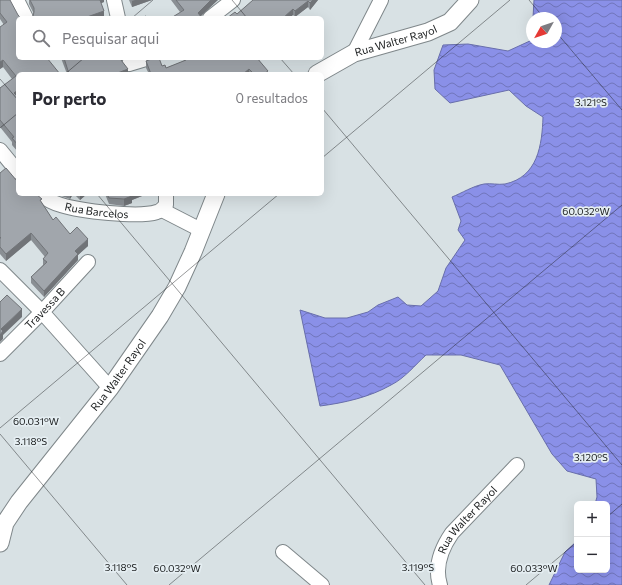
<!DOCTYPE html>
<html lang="pt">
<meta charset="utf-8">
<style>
body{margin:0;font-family:Commissioner,sans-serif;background:#f2f2f3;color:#2b2b33}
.controls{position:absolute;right:12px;bottom:12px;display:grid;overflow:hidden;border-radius:6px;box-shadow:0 4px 16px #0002}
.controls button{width:36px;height:36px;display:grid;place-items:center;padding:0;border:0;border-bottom:1px solid #e1e1e2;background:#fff;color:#2b2b33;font:20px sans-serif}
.compass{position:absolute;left:526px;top:12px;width:36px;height:36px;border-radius:50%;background:#fff;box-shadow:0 4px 16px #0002;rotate:230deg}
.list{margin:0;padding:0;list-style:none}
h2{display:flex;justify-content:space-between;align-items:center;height:52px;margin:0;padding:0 16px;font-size:17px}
h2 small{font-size:13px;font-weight:400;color:#7c7c81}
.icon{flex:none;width:22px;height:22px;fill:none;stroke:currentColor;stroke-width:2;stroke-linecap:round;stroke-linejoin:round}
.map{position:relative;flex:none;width:622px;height:585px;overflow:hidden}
.search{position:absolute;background:#fff;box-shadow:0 4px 16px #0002;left:16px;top:16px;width:308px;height:44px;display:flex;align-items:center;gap:10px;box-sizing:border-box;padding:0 14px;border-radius:6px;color:#7c7c81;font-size:15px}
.panel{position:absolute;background:#fff;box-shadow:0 4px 16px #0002;left:16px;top:72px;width:308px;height:124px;border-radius:6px}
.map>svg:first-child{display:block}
.water{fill:url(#water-waves);stroke:#686eab}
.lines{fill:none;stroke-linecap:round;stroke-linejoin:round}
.minor-casing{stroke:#7f878a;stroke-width:16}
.tertiary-casing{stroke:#7f878a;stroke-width:19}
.minor{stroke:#fff;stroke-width:14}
.tertiary{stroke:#fff;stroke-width:17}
.wall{fill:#8a8f94}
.shaded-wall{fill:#717478}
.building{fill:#a1a6ac;stroke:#717478}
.ticks{fill:none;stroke:#1a1d1e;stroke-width:1;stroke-opacity:0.45}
.labels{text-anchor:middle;stroke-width:3.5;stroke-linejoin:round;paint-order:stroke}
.street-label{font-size:11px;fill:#1a1d1e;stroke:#e5eef2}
.ticks-label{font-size:10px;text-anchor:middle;fill:#1a1d1e;stroke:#e5eef2;stroke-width:3.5;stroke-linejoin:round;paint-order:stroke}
</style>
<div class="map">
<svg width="622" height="585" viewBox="0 0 622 585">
<defs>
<pattern id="water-waves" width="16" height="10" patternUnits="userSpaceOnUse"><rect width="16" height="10" fill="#8a90e8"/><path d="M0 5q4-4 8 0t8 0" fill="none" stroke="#7075bb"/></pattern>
</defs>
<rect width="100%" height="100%" fill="#d8e1e4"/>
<path class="water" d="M534,0H622V585H549L565,552L577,541V570H607V504H595L597,497L596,479L567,471L552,454L500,365L461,355H426C415,365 405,378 391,385C370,397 344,403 320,406L300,310L325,318H347L368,312L378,305L398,297L407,305L421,306L438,291L446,268L465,240L458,230L461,221L452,197C462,193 473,186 484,184C491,183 498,185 505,184C538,177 542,145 543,117L526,106L509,90L450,103L435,89L434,70L443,45L468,44L508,51L532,40V42H556V18H533Z"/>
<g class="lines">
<defs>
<g id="minor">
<path d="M17,0L26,18"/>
<path d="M114,0L118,18"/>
<path d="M210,18L233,0"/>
<path d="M354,53L381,0"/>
<path d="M129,64L149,58"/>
<path d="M0,150L18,172"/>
<path id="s1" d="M40,194C46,199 54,203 61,205C80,211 138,218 157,212C161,211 163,208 166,205V194"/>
<path d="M162,210L201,230"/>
<path d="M0,270L42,312L110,388"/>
<path id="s2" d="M0,354L42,312L88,262"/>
<path d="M283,552L322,585"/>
<path id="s3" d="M440,585C434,566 441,549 452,533L517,465"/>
</g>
<g id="tertiary">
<path id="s4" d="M317,74L354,53L428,32L450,22L470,0"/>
<path id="s5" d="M0,543L5,523L19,502L110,388L160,316L177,287L193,252L216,194"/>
</g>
</defs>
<use href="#minor" class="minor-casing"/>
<use href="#tertiary" class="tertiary-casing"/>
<use href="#minor" class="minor"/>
<use href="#tertiary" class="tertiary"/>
</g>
<path class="wall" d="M0,0H10L18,74V152L12,145V142L0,127V88L12,79L3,67L0,69L4,25L0,19Z
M29,0H104V2L101,3L104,17L33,16L34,14L29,4Z
M129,0H152L132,7Z
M171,0H218L180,12Z
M253,0H318L310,10L308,7L295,17L293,15L237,14Z
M61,58H121V60L128,74H67Z
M183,58H262L259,60L268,74H149L146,68V61L166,68L184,61Z
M0,173L17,181L42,203L53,220L70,234L88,246L78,255V260L44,297L31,283V277L43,265V259L45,257L31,240L6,261L0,254Z
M56,194H73L70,199Z
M74,194H87L80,200Z
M105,194H147L132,200V203L124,206L109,204Z"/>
<path class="shaded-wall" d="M99,0H104V2L99,4Z
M135,0H152L132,7V1Z
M211,0H218L199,18L198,13Z
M313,0H318L310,10V3Z
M308,1V7L295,17V11Z
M293,9V15L290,18H283Z
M104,11V17L102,18H87V17Z
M3,60V67L0,69V62Z
M128,69V74H115Z
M249,69V74H243Z
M18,90V96L14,99V93Z
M70,194H73L70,199Z
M80,194H87L80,200Z
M131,194H147L132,200V203L124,206V199Z
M31,233V240L6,261V254Z
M88,239V246L78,255V260L44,297V291L75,251Z
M22,309V317L3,335V339L0,342V335L1,329Z"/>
<path class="building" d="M0,0H10L18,15L21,18H18V58H47L60,74H18V90L14,93L18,97V145L12,138L14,137L0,120V88L16,76L3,60L0,62V27L7,22L0,13Z
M30,0H100L104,11L87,17V18H29L33,16L34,12V8Z
M176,0H211L198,13L202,18H171L184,10Z
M253,0H313L310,3L308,1L295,11L293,9L283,18H227L235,12L237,14Z
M146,16V18H140Z
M64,58H121V60L128,69L115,74H69Z
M154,58H159L162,66L165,65L166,68L186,60V58H257L268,71L264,74H254L249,69L243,74H151L146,61Z
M6,168L17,181H18V194H36L42,199L40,200L53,220L56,217L70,234L77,227L88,239L75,251L78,254L44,291L31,277L47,262L43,259L48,253L31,233L6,254L0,247V238H1L0,237V173Z
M107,194H131L132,196L124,199L109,198Z
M7,295L22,309L1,329L3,331L0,335V302Z"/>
<path class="ticks" d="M232,0L247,18M529,0L544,18M132,18L153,0M556,32L622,110M280,58L294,74M65,74L84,58M0,79L18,100M322,108L622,465M0,128L18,113M322,158L510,0M97,194L425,585M0,428L279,194M0,434L127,585M607,517L622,504M169,585L622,205M526,585L577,542"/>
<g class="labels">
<g class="street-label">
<text dy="4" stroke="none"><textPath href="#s4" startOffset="86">Rua Walter Rayol</textPath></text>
<text dy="4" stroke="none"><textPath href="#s1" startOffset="60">Rua Barcelos</textPath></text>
<text dy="4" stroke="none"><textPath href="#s2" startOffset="64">Travessa B</textPath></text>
<text dy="4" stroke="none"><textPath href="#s5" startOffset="207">Rua Walter Rayol</textPath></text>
<text dy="4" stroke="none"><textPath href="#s3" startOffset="75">Rua Walter Rayol</textPath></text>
</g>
</g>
<g class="ticks-label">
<text x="591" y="106">3.121°S</text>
<text x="586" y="215">60.032°W</text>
<text x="36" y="425">60.031°W</text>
<text x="31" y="445">3.118°S</text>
<text x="591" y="461">3.120°S</text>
<text x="121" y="571">3.118°S</text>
<text x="418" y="571">3.119°S</text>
<text x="177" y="572">60.032°W</text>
<text x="534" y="572">60.033°W</text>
</g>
</svg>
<div class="controls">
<button>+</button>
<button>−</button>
</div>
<svg class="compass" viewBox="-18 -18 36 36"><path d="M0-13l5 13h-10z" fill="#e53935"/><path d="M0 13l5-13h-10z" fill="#7c7c81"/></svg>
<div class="search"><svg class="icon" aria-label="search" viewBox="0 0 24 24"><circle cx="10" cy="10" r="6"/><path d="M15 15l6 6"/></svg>Pesquisar aqui</div>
<section class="panel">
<h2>Por perto<small>0 resultados</small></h2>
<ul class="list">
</ul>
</section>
</div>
